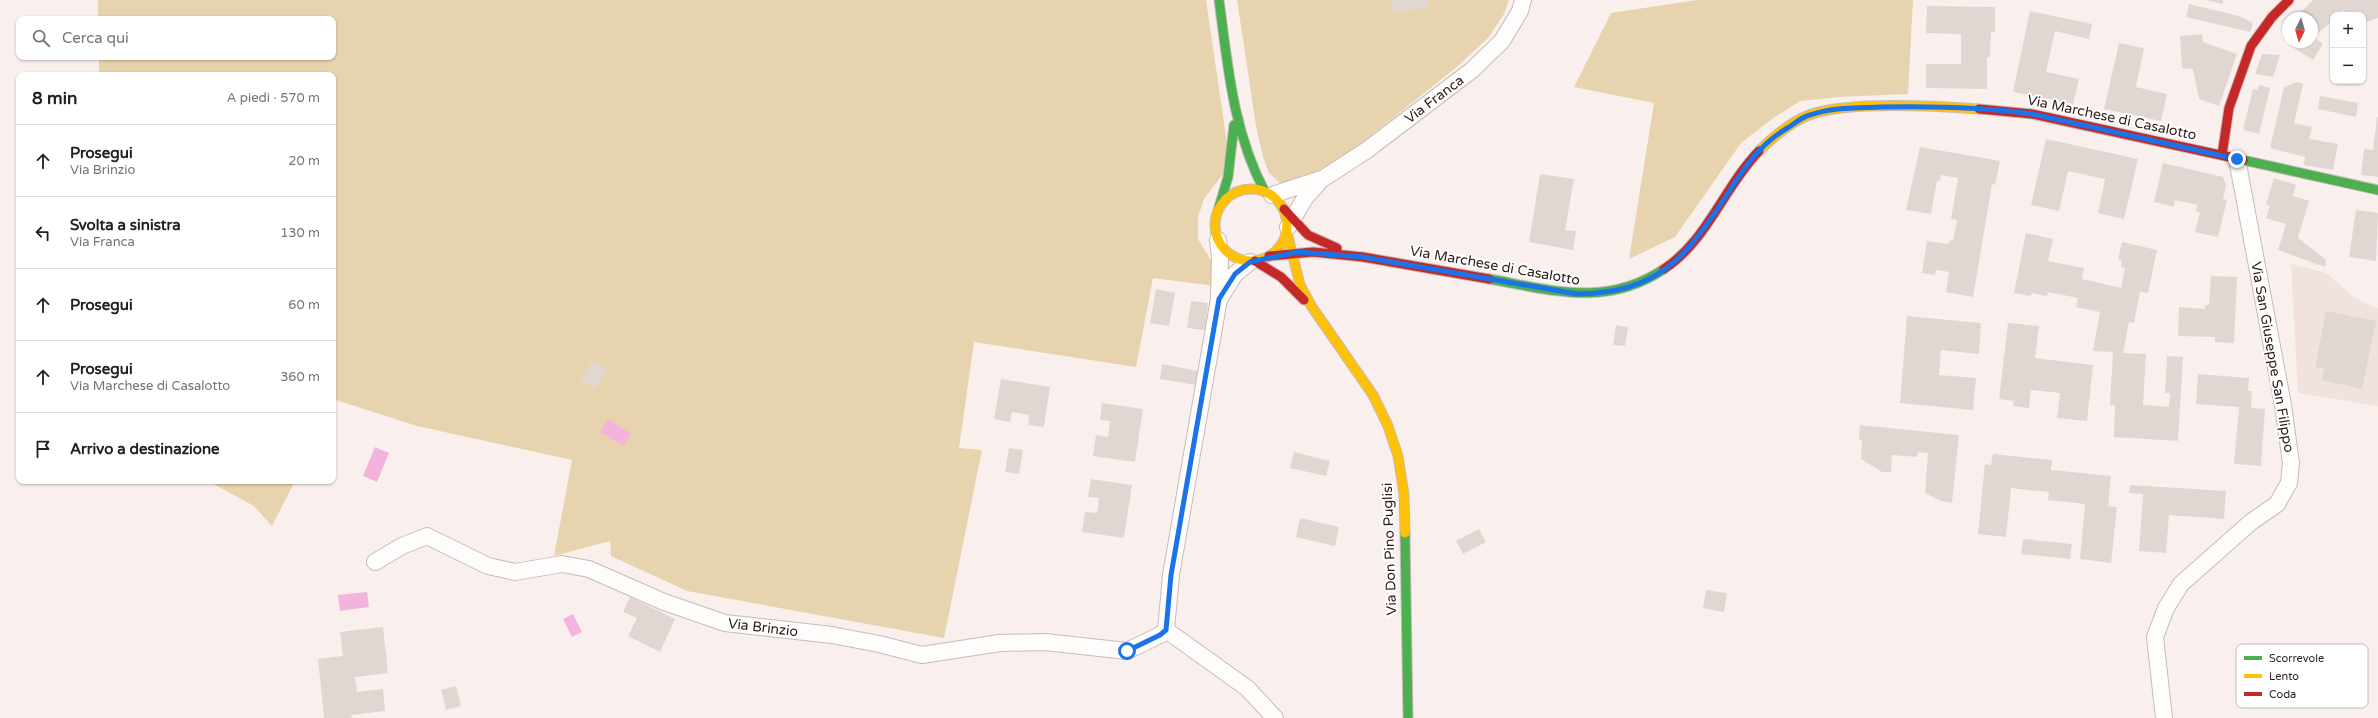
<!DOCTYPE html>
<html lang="it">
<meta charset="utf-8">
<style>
body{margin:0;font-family:"Varela Round",sans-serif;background:#f2f2f2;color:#202124}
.controls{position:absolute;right:12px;top:12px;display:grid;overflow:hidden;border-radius:8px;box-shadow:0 1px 3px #0004}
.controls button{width:36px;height:36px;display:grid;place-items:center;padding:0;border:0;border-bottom:1px solid #e0e0e0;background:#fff;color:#202124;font:20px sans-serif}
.compass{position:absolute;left:2282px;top:12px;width:36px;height:36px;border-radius:50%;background:#fff;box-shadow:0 1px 3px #0004;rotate:185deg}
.stop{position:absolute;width:12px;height:12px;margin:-9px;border:3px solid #1a73e8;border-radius:50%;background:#fff}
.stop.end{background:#1a73e8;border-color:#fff;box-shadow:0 1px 4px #0008}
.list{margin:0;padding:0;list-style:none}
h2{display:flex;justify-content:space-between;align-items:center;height:52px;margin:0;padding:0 16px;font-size:17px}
h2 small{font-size:13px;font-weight:400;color:#757577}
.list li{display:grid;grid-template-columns:26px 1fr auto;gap:12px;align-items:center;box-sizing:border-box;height:72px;padding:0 16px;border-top:1px solid #e0e0e0}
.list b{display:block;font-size:15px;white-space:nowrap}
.list p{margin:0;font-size:13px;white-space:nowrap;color:#757577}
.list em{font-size:13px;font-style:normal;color:#757577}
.icon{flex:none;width:22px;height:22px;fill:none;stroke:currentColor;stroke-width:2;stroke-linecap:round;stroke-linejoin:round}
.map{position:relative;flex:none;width:2378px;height:718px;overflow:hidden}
.search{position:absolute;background:#fff;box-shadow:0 1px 3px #0004;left:16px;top:16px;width:320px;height:44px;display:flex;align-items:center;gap:10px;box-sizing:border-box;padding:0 14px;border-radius:8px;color:#757577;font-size:15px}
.panel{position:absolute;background:#fff;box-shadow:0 1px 3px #0004;left:16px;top:72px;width:320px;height:412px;border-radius:8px}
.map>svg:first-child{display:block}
.built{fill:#f2e2de}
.green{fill:#e7d3ad}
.water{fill:#f3b3dd}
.building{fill:#e1d7d2}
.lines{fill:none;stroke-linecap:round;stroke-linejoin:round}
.street-casing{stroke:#c7bbb9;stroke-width:18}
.fast-casing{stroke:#c7bbb9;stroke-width:11}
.slow-casing{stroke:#c7bbb9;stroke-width:11}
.jam-casing{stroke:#c7bbb9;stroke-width:11}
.street{stroke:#fefdfc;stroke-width:16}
.fast{stroke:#4caf50;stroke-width:9}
.slow{stroke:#ffc107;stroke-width:9}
.jam{stroke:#c62828;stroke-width:9}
.route{stroke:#1a73e8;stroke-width:5}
.labels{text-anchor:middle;stroke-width:4;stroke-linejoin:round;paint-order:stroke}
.street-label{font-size:14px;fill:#2c1d19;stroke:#fff}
.key{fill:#fff;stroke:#c0bbba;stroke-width:1}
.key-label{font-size:11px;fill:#2c1d19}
</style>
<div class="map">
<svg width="2378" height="718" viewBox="0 0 2378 718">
<rect width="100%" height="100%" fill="#f9f0ee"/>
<path class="built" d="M2291,264L2326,273L2353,296L2371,306L2378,308V406L2298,393Z"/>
<path class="green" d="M98,0H1206L1229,157L1223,174L1204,199L1198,217V239L1215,267V286L1153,278L1136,367L974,342L959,448L982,450L944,638L687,591L611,556L610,541L554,556L572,460L417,426L333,399V75H99V57H333V19H98Z
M1237,0H1509L1504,14L1489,37L1458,66L1324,173L1291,185L1280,183L1269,173L1263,157L1256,126Z
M1697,0H1913L1908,94L1838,97L1800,101L1772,119L1741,143L1675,237L1629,259L1654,103L1574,87L1611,13Z
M208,481H295L272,526L254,506Z"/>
<path class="water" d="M608,419L631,434L623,446L600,432Z
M375,447L389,453L377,482L363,476Z
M367,592L369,607L340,611L338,595Z
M573,614L582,632L572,637L563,619Z"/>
<path class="building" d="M1391,0H1427L1429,7L1394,13Z
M2206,0H2223V4Z
M2313,0H2378V18L2363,23V15H2345L2344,10L2338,15H2333V20L2314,37L2323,44L2313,60L2289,45L2290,42H2312V18H2295Z
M2189,4L2239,16L2253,23L2250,32L2186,17Z
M1927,6L1995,7V32H1991L1990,57H1987V89L1926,88V64H1961V34L1926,33Z
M2030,11L2092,24L2089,39L2055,31L2046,72L2079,79L2073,104L2013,92Z
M2202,34L2203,42L2237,54L2219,106L2199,99L2193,69L2182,68L2180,36Z
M2119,43L2144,48L2136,87L2167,94L2161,121L2104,109Z
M2262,54L2280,55L2273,77L2255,74Z
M2297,82L2303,84L2294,123L2312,127L2309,139L2338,144L2333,170L2304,165L2305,157L2270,148L2284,87Z
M2259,85L2270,88L2259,134L2243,130L2253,89L2258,90Z
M2320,96L2358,103L2356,117L2318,109Z
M2377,117H2378V177L2361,175L2364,149L2373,150Z
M2046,139L2138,159L2124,219L2098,213L2105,179L2068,171L2059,211L2031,205Z
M1920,147L2000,161L1995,185L1992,184L1973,297L1946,292L1949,272L1936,270L1935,275L1922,273L1927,241L1949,244V240L1953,241L1957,220L1951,219L1958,178L1941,175L1940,181H1937L1931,214L1906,210Z
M2163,163L2223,177L2226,185L2223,199L2227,200L2218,237L2195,232L2200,212H2196L2197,205L2175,200L2174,207L2154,202Z
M1540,174L1574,179L1565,230L1576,231L1573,250L1529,242Z
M2274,178L2296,185L2293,196L2309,201L2298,238L2326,260L2325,267L2278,250L2286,224L2266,218L2270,206L2266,205Z
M2356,210L2378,213L2376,261L2349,257Z
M2026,233L2053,239L2048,261L2084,268L2082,279L2121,288L2125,268L2121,267L2122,261L2118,260L2122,242L2157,250L2148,293L2140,292L2134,323L2129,322L2123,353L2146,354L2143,405L2169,407L2170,393H2165L2167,356L2183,357L2178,441L2114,437L2115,405H2110L2113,352L2093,351L2100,312L2076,307L2078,298L2048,292L2047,296L2032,293L2031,296L2014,293Z
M2211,276L2237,277L2234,343L2215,342V337L2178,336L2179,307L2205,309V305H2209Z
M1156,289L1175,293L1169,326L1150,323Z
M1191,301L1208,303L1205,330L1187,328Z
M2326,311L2376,321L2362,389L2321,380L2324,368L2315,367Z
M1907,316L1981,323L1979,354L1941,350L1939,375L1976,378L1973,410L1900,403Z
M2008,323L2039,326L2035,358L2093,365L2087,421L2057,418L2060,393L2031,390L2029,408L2013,406L2014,401L1999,399Z
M1616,325L1628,327L1625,346L1613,345Z
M593,361L607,371L594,389L580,379Z
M1162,364L1198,371L1196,385L1160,379Z
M2198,374L2249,378L2248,391H2252L2251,408L2265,409L2261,466L2234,464L2239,407L2196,404Z
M1001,379L1050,387L1044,427L1028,425L1029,415L1012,412L1010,422L994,419Z
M1102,403L1143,409L1135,462L1093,456L1096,435L1108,437L1110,421L1100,420Z
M1860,425L1959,435L1952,503L1941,501L1925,493L1928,453L1918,452L1917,457L1892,455L1891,472H1882L1861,459L1862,440H1859Z
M1009,448L1023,450L1019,474L1005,472Z
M1294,452L1330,461L1326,476L1290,468Z
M1993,454L2052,460L2051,470L2111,476L2108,506L2117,507L2111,563L2080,559L2085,504L2048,500L2049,492L2011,488L2006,537L1978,534L1985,464L1991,465Z
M1091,479L1132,485L1124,538L1082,532L1085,512L1097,513L1099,498L1088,497Z
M2130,485L2226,491L2224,519L2169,515L2166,553L2139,551L2143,494L2129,493Z
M1300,518L1339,527L1335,546L1296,537Z
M1479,529L1486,542L1463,554L1456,541Z
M2023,539L2072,544L2070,559L2021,554Z
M1706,590L1727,593L1724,612L1703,608Z
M630,597L675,619L660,652L628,636L637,618L623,612Z
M383,627L388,673L355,677L357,692L383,689L385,711L351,715L352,718H324L318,659L343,656L340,632Z
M456,686L461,706L446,710L441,690Z"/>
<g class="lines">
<defs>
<path id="street" d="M1272,195L1324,178L1367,150L1472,70L1502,41L1520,11L1523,0
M1288,227L1305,198L1322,179
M1220,298L1235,274L1250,262
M375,562L402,546L427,536L488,566L515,572L562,564L589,569L664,602L725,623L832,635L879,644L922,655L1000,643L1045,642L1127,651L1160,635L1166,630
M1166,630L1171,575L1219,299L1220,257L1218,240
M1166,630L1247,688L1275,718
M2164,718L2155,637L2166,608L2181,584L2251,522L2277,504L2289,483L2291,463L2283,405L2237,159"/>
<path id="fast" d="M1219,0C1228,67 1233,132 1265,192
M2243,160L2378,190
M1219,207L1228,177L1234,125
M1489,279C1552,290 1606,308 1664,269
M1405,533L1408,718"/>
<path id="slow" d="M1759,151C1773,137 1791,122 1809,115C1847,101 1937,106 1979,109
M1215 225a36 36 0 1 1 72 0a36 36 0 1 1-72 0Z
M1287,232L1300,285L1312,307L1373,395L1388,426L1398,456L1404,494L1405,533"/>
<path id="jam" d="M1979,109L2032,114L2243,160
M2222,155L2229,108L2251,46L2272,17L2289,0
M1284,209L1308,235L1337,248
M1269,256L1313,252L1363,257L1489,279
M1255,261L1281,277L1304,300
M1664,269C1707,241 1724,187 1759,151"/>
</defs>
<use href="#street" class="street-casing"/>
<use href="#fast" class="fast-casing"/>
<use href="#slow" class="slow-casing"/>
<use href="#jam" class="jam-casing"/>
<use href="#street" class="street"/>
<use href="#fast" class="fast"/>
<use href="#slow" class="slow"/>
<use href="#jam" class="jam"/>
</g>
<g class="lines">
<path class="route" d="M1127,651L1160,635L1166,630L1171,575L1219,299L1235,274L1250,262L1298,252L1363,257L1577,294C1660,293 1687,256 1728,193C1746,165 1760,144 1789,127C1795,123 1802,117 1810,115C1832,107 1857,108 1881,107C1932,106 1982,107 2032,114L2237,159"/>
</g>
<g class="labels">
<g class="street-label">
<text transform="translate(1434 99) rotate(-37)" y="5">Via Franca</text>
<text transform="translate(2112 117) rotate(12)" y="5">Via Marchese di Casalotto</text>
<text transform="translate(1495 265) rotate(10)" y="5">Via Marchese di Casalotto</text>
<text transform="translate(2273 357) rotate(80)" y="5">Via San Giuseppe San Filippo</text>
<text transform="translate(1389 549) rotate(-92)" y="5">Via Don Pino Puglisi</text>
<text transform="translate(763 627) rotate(7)" y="5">Via Brinzio</text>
</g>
</g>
<rect x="2236" y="644" width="132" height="64" rx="6" class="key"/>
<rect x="2244" y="656" width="18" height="4" fill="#4caf50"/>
<rect x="2244" y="674" width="18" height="4" fill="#ffc107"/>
<rect x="2244" y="692" width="18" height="4" fill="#c62828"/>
<g class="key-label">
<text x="2269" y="662">Scorrevole</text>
<text x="2269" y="680">Lento</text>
<text x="2269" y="698">Coda</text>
</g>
</svg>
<div class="controls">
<button>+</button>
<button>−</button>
</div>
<svg class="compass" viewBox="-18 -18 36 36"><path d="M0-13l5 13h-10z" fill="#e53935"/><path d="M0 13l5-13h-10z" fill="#757577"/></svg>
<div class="stop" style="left:1127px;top:651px"></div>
<div class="stop end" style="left:2237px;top:159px"></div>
<div class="search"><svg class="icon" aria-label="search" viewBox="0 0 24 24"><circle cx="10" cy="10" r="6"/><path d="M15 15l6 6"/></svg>Cerca qui</div>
<section class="panel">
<h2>8 min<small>A piedi · 570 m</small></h2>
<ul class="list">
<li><svg class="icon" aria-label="ahead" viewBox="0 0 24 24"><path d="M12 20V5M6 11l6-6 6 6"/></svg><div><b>Prosegui</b><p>Via Brinzio</p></div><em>20 m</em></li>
<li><svg class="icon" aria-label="left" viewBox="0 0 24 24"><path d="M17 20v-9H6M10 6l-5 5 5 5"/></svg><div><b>Svolta a sinistra</b><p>Via Franca</p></div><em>130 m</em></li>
<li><svg class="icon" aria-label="ahead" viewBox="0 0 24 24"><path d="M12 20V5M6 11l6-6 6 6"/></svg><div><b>Prosegui</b></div><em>60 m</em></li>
<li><svg class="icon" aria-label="ahead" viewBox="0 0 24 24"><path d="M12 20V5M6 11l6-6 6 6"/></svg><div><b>Prosegui</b><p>Via Marchese di Casalotto</p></div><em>360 m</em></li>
<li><svg class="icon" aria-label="arrive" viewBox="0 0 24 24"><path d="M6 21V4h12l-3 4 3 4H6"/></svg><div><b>Arrivo a destinazione</b></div></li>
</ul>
</section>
</div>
